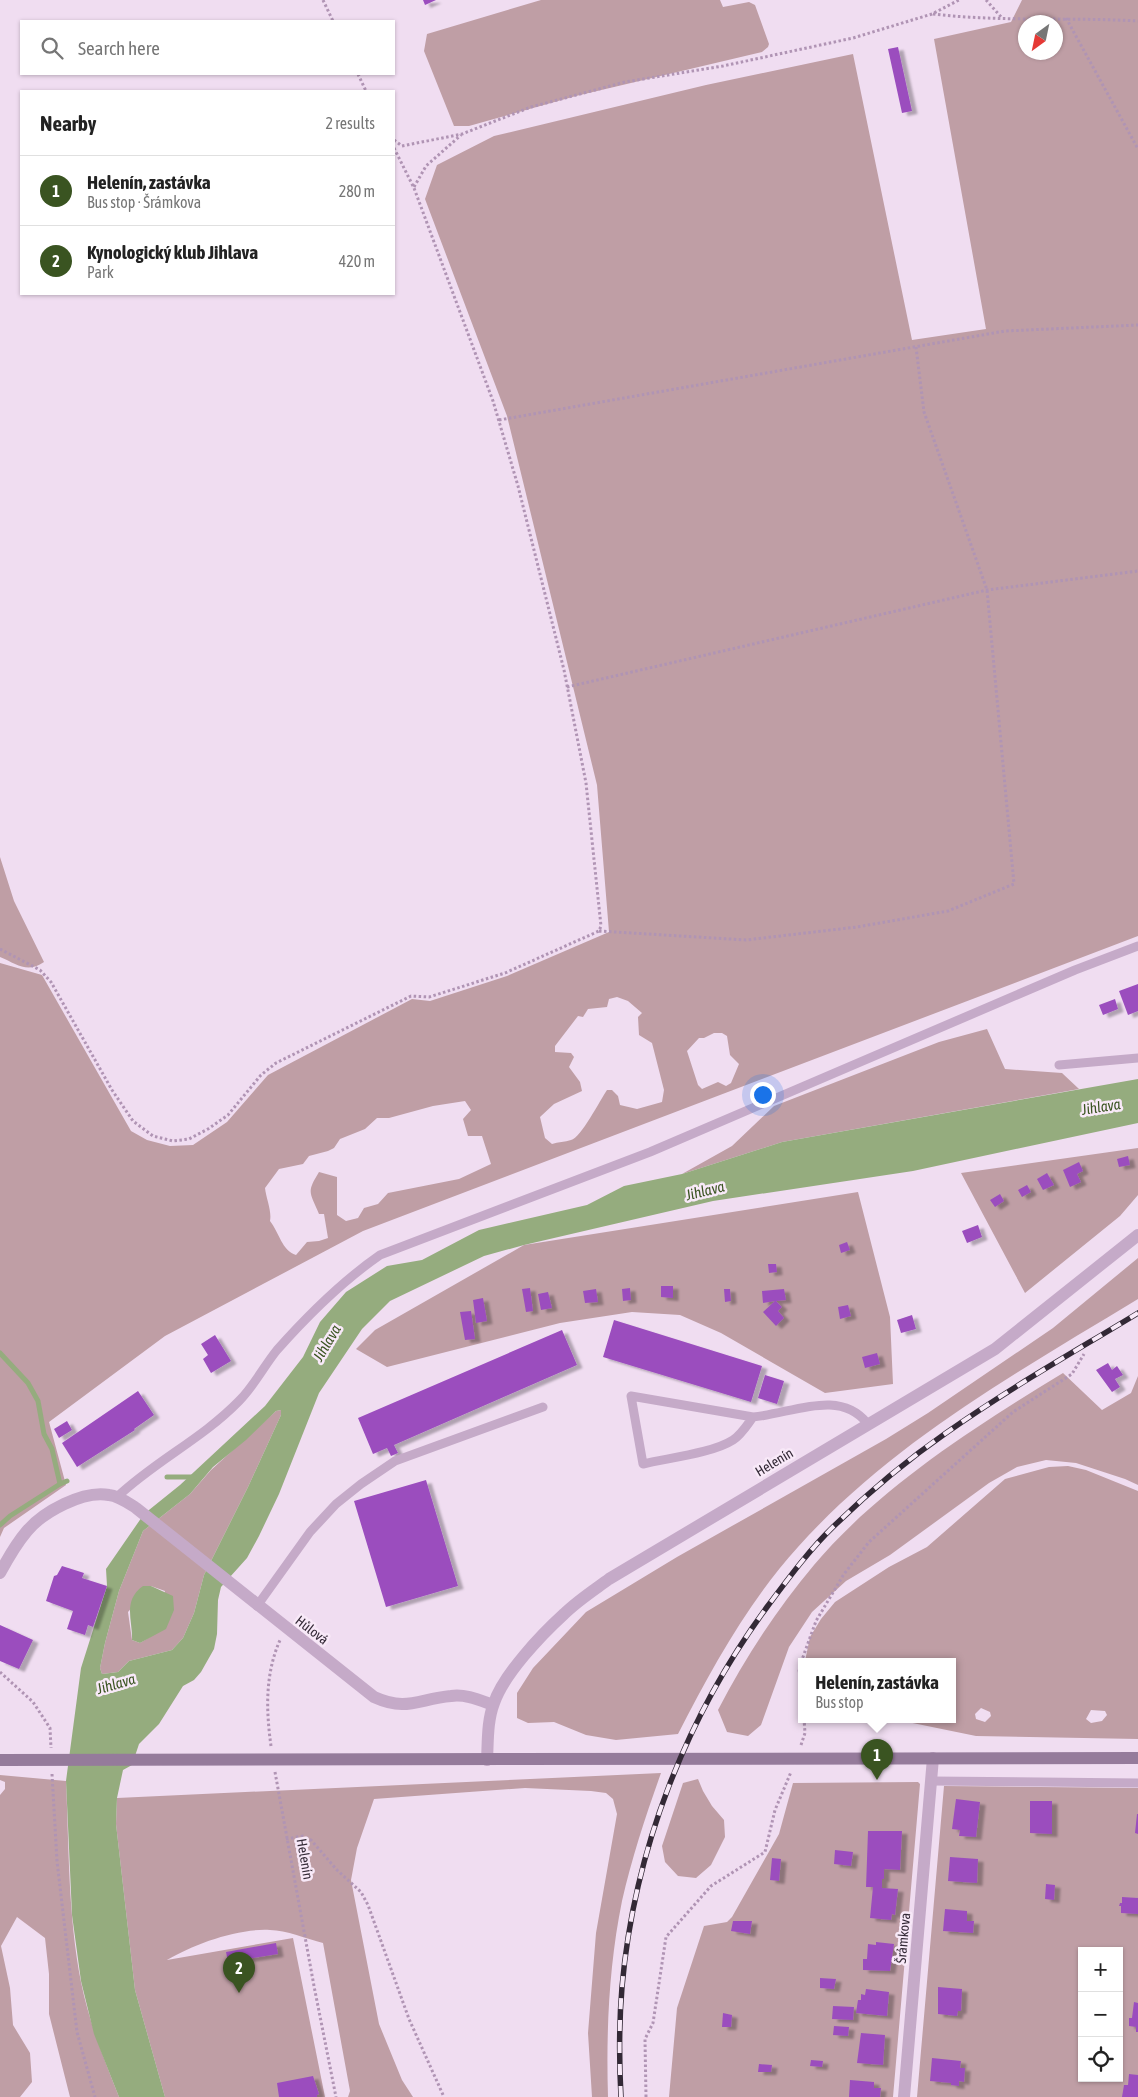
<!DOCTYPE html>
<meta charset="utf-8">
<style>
body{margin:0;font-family:"Asap Condensed",sans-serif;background:#f2f2f2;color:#222}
.controls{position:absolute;right:15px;bottom:15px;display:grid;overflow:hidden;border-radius:0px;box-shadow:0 1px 4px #0004}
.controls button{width:45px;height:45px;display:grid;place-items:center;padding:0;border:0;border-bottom:1px solid #e0e0e0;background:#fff;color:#222;font:25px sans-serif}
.compass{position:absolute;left:1018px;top:15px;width:45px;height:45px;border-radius:50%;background:#fff;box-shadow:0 1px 4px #0004;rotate:213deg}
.you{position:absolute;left:762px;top:1094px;width:18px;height:18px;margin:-12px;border:4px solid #fff;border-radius:50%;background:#1a73e8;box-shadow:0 0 0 8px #1a73e833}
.badge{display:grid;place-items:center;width:32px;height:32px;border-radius:50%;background:#3a5421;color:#fff;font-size:16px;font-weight:700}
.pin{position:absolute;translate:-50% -41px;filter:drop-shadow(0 1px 2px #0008)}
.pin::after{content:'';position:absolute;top:26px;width:18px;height:15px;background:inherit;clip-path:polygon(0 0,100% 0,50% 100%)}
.popup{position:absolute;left:798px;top:1658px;width:158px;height:65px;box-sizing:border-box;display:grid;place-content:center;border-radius:0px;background:#fff;filter:drop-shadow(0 1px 4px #0005);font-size:16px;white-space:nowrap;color:#767676}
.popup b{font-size:19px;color:#222}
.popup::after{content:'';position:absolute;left:50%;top:100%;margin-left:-10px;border:10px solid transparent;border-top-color:#fff}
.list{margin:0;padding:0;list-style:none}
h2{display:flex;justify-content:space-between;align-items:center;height:65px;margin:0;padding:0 20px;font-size:21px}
h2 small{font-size:16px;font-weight:400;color:#767676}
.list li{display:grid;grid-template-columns:32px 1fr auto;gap:15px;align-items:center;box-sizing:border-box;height:70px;padding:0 20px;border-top:1px solid #e0e0e0}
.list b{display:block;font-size:19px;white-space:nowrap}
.list p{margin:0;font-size:16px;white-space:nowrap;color:#767676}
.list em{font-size:16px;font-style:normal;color:#767676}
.icon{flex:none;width:28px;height:28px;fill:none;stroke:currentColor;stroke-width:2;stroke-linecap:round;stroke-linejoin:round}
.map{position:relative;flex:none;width:1138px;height:2097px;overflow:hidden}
.search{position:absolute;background:#fff;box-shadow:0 1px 4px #0004;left:20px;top:20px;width:375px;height:55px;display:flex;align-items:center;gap:12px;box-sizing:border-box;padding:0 18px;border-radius:0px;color:#767676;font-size:19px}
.panel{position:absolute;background:#fff;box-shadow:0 1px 4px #0004;left:20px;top:90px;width:375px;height:205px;border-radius:0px}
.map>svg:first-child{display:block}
.green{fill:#bf9ea5;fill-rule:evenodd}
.water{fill:#95ac7e;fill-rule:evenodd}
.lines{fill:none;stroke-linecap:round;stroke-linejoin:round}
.stream{stroke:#95ac7e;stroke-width:5}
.building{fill:#9b4ebe;filter:url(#shadow)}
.path{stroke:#b094b4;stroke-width:3;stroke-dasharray:2.5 2.5;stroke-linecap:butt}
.service{stroke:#c5aac8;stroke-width:9}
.minor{stroke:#c5aac8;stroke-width:12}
.tertiary{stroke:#c5aac8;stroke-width:12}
.secondary{stroke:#957b9b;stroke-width:12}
.rail-casing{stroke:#332936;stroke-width:5.5}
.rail{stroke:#f8e9f8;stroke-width:4;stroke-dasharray:11;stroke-linecap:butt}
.labels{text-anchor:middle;stroke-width:5;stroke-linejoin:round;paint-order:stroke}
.street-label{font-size:14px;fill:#332936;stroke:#f8e9f8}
.water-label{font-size:15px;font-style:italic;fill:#3a5421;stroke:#f8e9f8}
</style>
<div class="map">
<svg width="1138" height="2097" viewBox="0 0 1138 2097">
<defs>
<filter id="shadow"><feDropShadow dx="5.5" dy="3" stdDeviation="1" flood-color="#0004"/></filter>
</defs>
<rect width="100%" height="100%" fill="#f0ddf1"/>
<path class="green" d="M541,0H720L723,7L749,2L755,5L769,44L768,47L762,52L576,96L469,126H454L424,51L427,34Z
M1022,0H1138V936L363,1231L165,1336L49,1422L66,1485L4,1528L0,1537V963L42,975L131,1131L147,1140L170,1146L193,1145L227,1122L268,1075L412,999L430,1001L507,976L609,932L597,785L507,416L425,199L437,165L494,136L706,85L853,54L912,340L986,329L934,39L1011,22ZM1026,22H1056V52H1026ZM617,997L628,1001L642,1013L638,1017L639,1035L652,1043L664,1090L662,1102L637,1109L620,1105L618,1096L612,1090H607C600,1100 581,1138 571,1140C565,1142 558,1142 552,1144L545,1138L540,1117L554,1104L582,1091L580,1082L569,1067L574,1057L571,1053L555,1052V1046L578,1016L583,1017L588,1009L607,1007L609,999ZM714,1033H722L727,1036L730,1055L739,1064L731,1083L726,1086L718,1082L702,1089L698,1085L687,1051L699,1038H704ZM465,1101L471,1110L463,1119L468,1136H482L491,1164L459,1179L388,1193L378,1204L364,1208L358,1218L346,1221L337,1215V1177L319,1172C306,1193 310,1192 319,1214H324L328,1238L319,1241L307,1242L296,1255C282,1251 279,1232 270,1221C272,1211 266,1198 265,1188L279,1169L303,1164L309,1156L328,1151L334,1148L340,1139L365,1129L377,1118H389L433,1106Z
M0,857L14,901L44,962C27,974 17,964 0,957Z
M987,1029L1005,1069L1062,1073L1079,1089L782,1142L682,1174L732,1146L774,1106L939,1042Z
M1138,1148V1195L1120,1216L1025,1293L961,1173Z
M858,1192L890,1317L893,1384L825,1393L721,1333L680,1315L632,1312L560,1323L387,1367L356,1349L375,1330L524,1245Z
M1138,1258V1299C1018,1372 893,1441 798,1547C748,1602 712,1668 678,1734L616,1740L586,1735L554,1722L528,1723L517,1718V1693L533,1668L586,1612L677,1557L886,1439L928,1413L1053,1328Z
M1063,1373L1102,1410L1131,1393L1138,1376V1485L1125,1479L1076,1463L1046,1460L1017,1467L989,1483L890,1555L846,1581L812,1612L789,1647L761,1725L748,1736L727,1732L718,1710C744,1659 777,1609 814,1565C880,1487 976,1426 1063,1373Z
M281,1410V1415L248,1487L204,1575L194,1613L183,1638L172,1650L129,1661L118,1672L102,1674L100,1668L105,1643L119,1591L143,1531L190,1494L211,1470L276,1411ZM151,1586L165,1591L150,1637L140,1643L132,1640L128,1612Z
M1068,1466L1086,1470L1138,1491V1739L976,1736L893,1719H952V1661H805L810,1637L821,1619L835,1602L889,1567L927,1547L1005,1479L1049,1467ZM981,1708L990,1712L991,1716L985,1722L976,1719L975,1714ZM1091,1710L1105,1711L1107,1715L1102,1721L1091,1723L1086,1719Z
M661,1773C646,1815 632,1857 622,1901C609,1965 606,2031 608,2097H592L588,2033L596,1933L617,1814L613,1799L606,1793L591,1791L525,1788L374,1799L357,1848L351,1880L379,2024L402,2080L413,2097H348L350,2091L323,1943C307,1939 286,1930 270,1930C238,1928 194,1944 167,1960L293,1938L325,2097H165L135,1990L116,1824L117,1798Z
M0,1775L66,1781C69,1847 68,1916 81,1982C89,2022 104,2059 119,2097H70L49,2014V1974L45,1938L17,1917L1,1946L10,1988L13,2025L30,2053L32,2082L20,2097H0V1795L5,1789V1782L0,1780Z
M698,1779L703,1791L712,1806L724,1820L725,1837L711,1865L696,1878L678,1876L665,1862L662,1846L683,1783Z
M918,1782L920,1784L893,2097H669L677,2008L704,1926L727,1922L732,1917L779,1834L793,1783Z
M944,1786L1138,1788V2097H917ZM1082,1951H1119V2078H1082Z"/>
<path class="water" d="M1138,1079V1123L913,1171L713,1201L524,1245L484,1256L390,1301L362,1329L319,1393L279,1494L259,1536L247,1558L221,1587L218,1600L217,1634L214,1649L201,1672L194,1680L183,1686L159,1724L139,1744L132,1765L123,1770L117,1798L116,1824L135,1990L165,2097H119L94,2034L81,1981L72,1915L66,1781L81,1668L107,1586L106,1569L144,1514L180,1485L265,1406L303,1357L320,1322L346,1292L387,1266L422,1260L479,1230L587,1205L624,1186L682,1174L782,1142ZM281,1410V1415L248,1487L204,1575L194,1613L183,1638L172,1650L129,1661L118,1672L102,1674L100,1668L105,1643L119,1591L143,1531L190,1494L213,1467L246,1440L276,1411Z
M143,1586H151L173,1596L174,1610L166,1629L140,1643L132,1640C133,1621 122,1601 143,1586Z"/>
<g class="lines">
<path class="stream" d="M0,1353L28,1383L38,1401L44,1434L52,1449L60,1484
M167,1477H194
M0,1525L10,1516L60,1484L67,1481"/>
</g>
<path class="building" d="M423,0H436L425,5Z
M898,47L912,111L902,113L888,49Z
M1138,984V1011L1128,1015L1119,991Z
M1115,999L1118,1009L1103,1015L1099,1005Z
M1128,1156L1130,1165L1119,1167L1117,1159Z
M1079,1162L1083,1171L1077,1174L1081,1182L1070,1187L1063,1170Z
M1047,1173L1054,1185L1043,1190L1037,1179Z
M1027,1185L1031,1192L1022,1197L1018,1190Z
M1000,1194L1004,1201L995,1207L990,1200Z
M978,1225L982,1237L967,1243L962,1231Z
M847,1242L850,1250L841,1253L839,1245Z
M768,1264H776L777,1272L769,1273Z
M661,1286H673V1298L661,1297Z
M530,1288L533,1311L526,1312L522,1289Z
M630,1288L631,1300L623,1301L622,1289Z
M596,1289L598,1302L585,1303L583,1291Z
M724,1289H730L731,1301L725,1302Z
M784,1289L786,1300L776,1301L782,1307L778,1311L784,1318L776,1326L763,1312L775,1301L763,1303L762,1291Z
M548,1292L552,1308L541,1310L538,1294Z
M483,1298L487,1321L476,1323L473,1300Z
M848,1305L851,1316L840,1319L838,1307Z
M471,1311L475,1339L465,1340L460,1312Z
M912,1315L916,1329L901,1333L897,1320Z
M614,1320L762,1366L751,1402L603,1357Z
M562,1330L577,1365L394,1445L398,1453L391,1456L387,1448L373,1454L358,1418Z
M215,1335L231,1361L211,1373L203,1359L208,1355L201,1344Z
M877,1353L880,1364L865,1368L862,1357Z
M1108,1363L1112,1370L1117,1366L1123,1375L1115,1379L1120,1387L1112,1392L1096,1370Z
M765,1375L784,1381L777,1404L758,1398Z
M138,1391L154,1415L134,1429L135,1430L77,1467L62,1443Z
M67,1421L72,1430L59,1438L54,1429Z
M426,1480L458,1586L386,1607L354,1501Z
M62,1566L84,1573L82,1578L107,1586L93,1627L88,1625L85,1635L67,1629L73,1611L46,1601L54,1576L57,1575Z
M0,1625L33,1640L19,1669L0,1661Z
M956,1799L980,1802L976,1837L959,1836L960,1830L952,1829Z
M1030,1801H1052V1834L1030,1833Z
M1137,1814H1138V1834L1135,1833Z
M868,1831H902L900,1870L884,1869V1879H882V1888L898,1889L895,1915L892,1914L891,1920L870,1918L873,1887H866Z
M835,1850L853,1852L851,1866L834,1864Z
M950,1857L978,1859L977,1883L948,1881Z
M772,1858L781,1859L779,1881L770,1880Z
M1046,1884L1055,1885L1054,1900L1045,1899Z
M1122,1897L1138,1898V1914L1121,1913V1906H1119L1120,1903H1122Z
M945,1909L967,1911V1921H974L973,1933L943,1931Z
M733,1921H752L750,1934L731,1931Z
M876,1942L894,1944L890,1971L863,1970V1959H867L868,1944L876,1945Z
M276,1943L278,1954L228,1962L226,1952Z
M820,1978L836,1979L834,1989L820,1988Z
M938,1987L962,1989L961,2011H958L957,2016L938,2014Z
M866,1989L889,1992L887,2016L856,2013L858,2000H861V1994L865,1995Z
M1134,2002L1138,2003V2032H1136V2027L1129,2026V2018H1132Z
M833,2006L854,2007L853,2020L832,2019Z
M723,2013L732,2015L731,2027H722Z
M834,2026L849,2027L848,2036L833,2035Z
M861,2033L885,2035L883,2065L857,2063Z
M932,2058L961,2061L960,2068H965L964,2082L959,2081V2086L951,2085V2083L930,2081Z
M811,2060L823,2061L822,2067L810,2066Z
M759,2064L772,2065L771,2072H758Z
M1129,2074L1138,2075V2097H1122L1124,2085H1128Z
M313,2076L319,2094L317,2095V2097H279L277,2083Z
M850,2080L874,2082V2088H881L880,2097H849Z"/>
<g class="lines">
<path class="path" d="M323,0L333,21
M986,0L1002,18
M933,14C1001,22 1070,17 1138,21
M1066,18L1138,149
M358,74L366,91
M394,140L402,146L462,134L531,107L625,82L723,66L853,38L932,14L959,0
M414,187L426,166L461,135
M499,420L1005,331L1138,325
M567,687L987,590L1138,571
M599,931L746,940L857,927L948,911L1014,884L987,590L924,412L916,347
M0,949L40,970L51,982L112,1090L133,1121L153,1136L173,1141L189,1139L208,1129L228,1115L261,1075L276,1063L411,996L429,997L505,973L599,931L601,926L586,783L564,670L518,486L493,401L414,188L394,148
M0,1672L33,1702L50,1728L51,1748
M802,1702L799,1668L816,1621L844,1574L869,1542L1013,1412L1072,1374L1084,1354
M801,1745L805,1733L804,1719
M271,1746C266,1710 265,1674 280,1640
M275,1772L314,1986L336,2097
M52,1774L57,1861L77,2032L95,2097
M286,1839L303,1836L311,1840L337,1870L361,1892L368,1905L409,2019L444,2097
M646,2097L645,2039L653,2023L666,1937L711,1886L765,1852L775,1810L791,1772"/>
<path class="service" d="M1059,1065L1138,1058
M753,1417C747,1425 742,1434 733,1440C713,1453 668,1458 643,1464L631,1396L753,1417C791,1414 839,1388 867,1423
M117,1497C155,1461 202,1439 239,1401C254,1386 264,1366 277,1350C309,1314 341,1282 380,1255L650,1152L1075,970L1138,946
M257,1606L310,1532L336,1504L361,1484L395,1461L543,1407
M932,1781L1138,1783"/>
<path class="minor" d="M904,2097L933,1758"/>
<path class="tertiary" d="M0,1573C8,1558 16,1544 27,1531C43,1512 83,1490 109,1495C119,1496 128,1503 136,1508L374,1697C407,1712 418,1699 451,1696C466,1694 479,1700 493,1705
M487,1760C488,1742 487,1721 494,1703C504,1674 541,1635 564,1614C577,1601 594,1590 609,1579L995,1349L1138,1235"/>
<path class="secondary" d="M0,1760L1138,1758"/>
<defs>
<path id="rail" d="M621,2097C619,2060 619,2023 622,1987C634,1850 686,1717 767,1607C788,1579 809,1550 834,1526C869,1492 907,1460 946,1433C1008,1389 1074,1352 1138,1313"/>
</defs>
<use href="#rail" class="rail-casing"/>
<use href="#rail" class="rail"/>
</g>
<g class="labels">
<g class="street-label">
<text transform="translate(774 1462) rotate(-31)" y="5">Helenín</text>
<text transform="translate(312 1630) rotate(38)" y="5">Hůlová</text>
<text transform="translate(305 1859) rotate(80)" y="5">Helenín</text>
<text transform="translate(903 1938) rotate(-85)" y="5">Šrámkova</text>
</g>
<g class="water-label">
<text transform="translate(1101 1107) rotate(-9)" y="5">Jihlava</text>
<text transform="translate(705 1191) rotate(-14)" y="5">Jihlava</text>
<text transform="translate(327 1343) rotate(-59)" y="5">Jihlava</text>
<text transform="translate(116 1684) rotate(-16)" y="5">Jihlava</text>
</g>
</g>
</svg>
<div class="controls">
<button>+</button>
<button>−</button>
<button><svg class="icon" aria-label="locate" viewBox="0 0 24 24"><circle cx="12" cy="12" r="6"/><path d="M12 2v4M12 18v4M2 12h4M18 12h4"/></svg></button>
</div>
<svg class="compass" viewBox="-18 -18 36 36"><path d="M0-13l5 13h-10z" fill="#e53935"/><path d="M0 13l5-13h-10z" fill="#767676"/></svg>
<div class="you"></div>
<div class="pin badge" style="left:877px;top:1780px">1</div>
<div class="popup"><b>Helenín, zastávka</b>Bus stop</div>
<div class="pin badge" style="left:239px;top:1993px">2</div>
<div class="search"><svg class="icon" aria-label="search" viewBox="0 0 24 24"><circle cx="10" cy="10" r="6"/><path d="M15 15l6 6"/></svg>Search here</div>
<section class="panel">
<h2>Nearby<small>2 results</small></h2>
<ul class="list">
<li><span class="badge">1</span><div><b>Helenín, zastávka</b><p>Bus stop · Šrámkova</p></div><em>280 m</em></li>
<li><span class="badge">2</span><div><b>Kynologický klub Jihlava</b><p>Park</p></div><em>420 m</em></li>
</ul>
</section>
</div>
